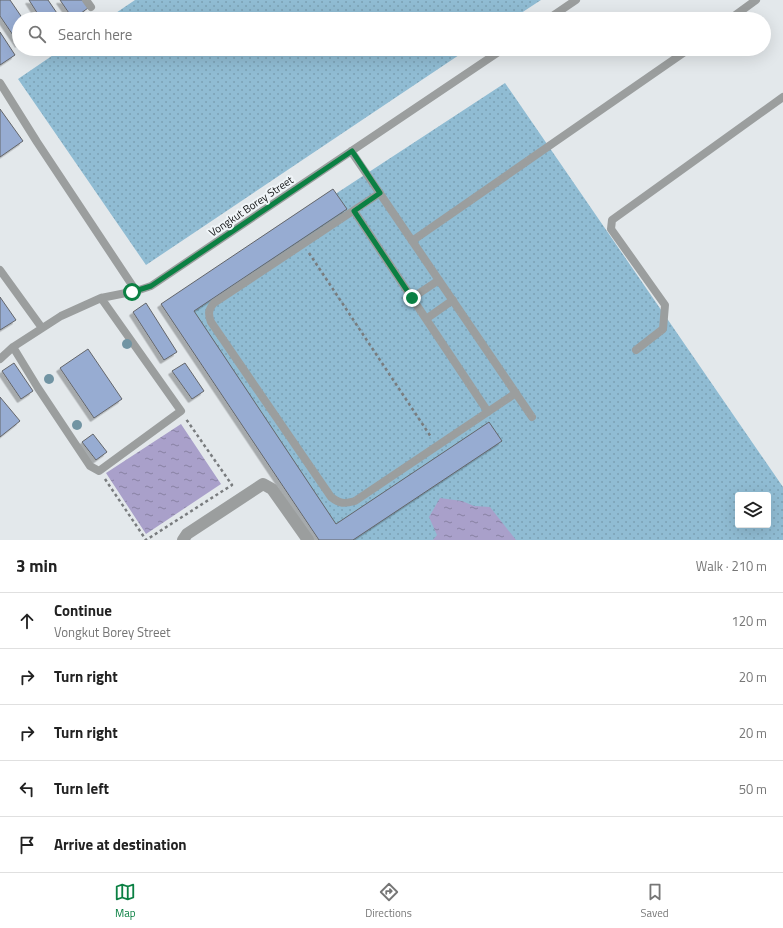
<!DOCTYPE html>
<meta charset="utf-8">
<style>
body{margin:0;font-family:"Titillium Web",sans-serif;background:#f6f6f6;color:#222}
.controls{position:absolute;right:12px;bottom:12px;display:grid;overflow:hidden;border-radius:4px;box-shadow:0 4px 16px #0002}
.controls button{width:36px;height:36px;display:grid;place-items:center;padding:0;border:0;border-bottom:1px solid #e0e0e0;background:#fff;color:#222;font:20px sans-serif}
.stop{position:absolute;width:12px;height:12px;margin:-9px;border:3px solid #0b8043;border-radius:50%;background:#fff}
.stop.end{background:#0b8043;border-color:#fff;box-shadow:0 1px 4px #0008}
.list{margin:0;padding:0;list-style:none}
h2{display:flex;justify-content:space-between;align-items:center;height:52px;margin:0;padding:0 16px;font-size:17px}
h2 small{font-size:13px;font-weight:400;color:#767676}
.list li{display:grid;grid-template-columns:26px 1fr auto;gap:12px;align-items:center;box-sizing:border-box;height:56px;padding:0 16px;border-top:1px solid #e0e0e0}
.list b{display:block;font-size:15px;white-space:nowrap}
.list p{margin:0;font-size:13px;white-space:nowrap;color:#767676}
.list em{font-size:13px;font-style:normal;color:#767676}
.icon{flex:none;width:22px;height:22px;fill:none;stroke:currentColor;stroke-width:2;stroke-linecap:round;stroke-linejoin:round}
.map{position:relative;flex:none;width:783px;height:540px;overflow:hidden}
.search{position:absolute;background:#fff;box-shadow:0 4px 16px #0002;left:12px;right:12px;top:12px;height:44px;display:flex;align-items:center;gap:10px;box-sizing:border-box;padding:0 14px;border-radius:22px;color:#767676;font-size:15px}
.sheet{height:332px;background:#fff}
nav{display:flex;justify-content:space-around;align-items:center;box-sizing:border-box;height:56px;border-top:1px solid #e0e0e0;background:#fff;font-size:11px;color:#767676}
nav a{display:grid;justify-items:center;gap:2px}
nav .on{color:#0b8043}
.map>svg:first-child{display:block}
.grass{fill:url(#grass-dots);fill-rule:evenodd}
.water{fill:url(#water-ripples)}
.building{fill:#97acd2;stroke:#64666a;filter:url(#shadow)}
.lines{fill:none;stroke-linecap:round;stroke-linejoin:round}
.path{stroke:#797c7e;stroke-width:2.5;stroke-dasharray:3 3;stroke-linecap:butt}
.service{stroke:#9b9e9e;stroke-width:8}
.minor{stroke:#9b9e9e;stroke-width:12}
.tree{fill:#7194a3}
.route{stroke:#0b8043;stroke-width:5}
.labels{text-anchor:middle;stroke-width:4;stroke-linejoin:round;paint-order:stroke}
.street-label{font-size:11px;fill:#121415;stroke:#f0f5f8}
</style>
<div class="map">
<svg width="783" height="540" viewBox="0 0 783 540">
<defs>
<pattern id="grass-dots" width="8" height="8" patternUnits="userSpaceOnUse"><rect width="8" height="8" fill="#90bcd3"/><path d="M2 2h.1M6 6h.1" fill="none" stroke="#7ba1b4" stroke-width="1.8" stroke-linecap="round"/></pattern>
<pattern id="water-ripples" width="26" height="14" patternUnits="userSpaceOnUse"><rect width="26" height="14" fill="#a9a0ca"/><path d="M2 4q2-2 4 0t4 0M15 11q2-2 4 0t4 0" fill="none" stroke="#8881a3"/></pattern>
<filter id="shadow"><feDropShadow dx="-3.5" dy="3.5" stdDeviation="0" flood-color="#0004"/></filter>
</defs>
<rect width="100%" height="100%" fill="#e3e8eb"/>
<path class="grass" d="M135,0H541L512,19H107Z
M62,49H468L146,265L18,79Z
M505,83L783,487V540H345L178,297ZM738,495H768V525H738Z"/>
<path class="water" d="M181,424L221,484L146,534L106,473Z
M440,498L462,501L474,506L490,507L516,540H433L437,535L429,517Z"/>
<path class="building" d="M0,0H10L23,19H19V44L0,16Z
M29,0H48L61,19H41Z
M60,0H83L88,8L73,19Z
M0,32L15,55L0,65Z
M0,109L23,141L0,157Z
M333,189L347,209L194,311L336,524L489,422L502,441L353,540H319L161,304Z
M0,297L16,320L0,330Z
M146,303L177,352L164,360L133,312Z
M88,349L122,399L94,418L60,368Z
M14,363L33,391L21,399L2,371Z
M185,363L204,391L192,399L172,371Z
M0,397L20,421L0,437Z
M93,434L107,452L96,460L82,442Z"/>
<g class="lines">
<path class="path" d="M309,253L431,437
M105,479L146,540L232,485L186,419"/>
<path class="service" d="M86,0L91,7
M548,19L576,0
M730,19L756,0
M0,83L37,142L136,291
M351,151L532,417
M380,193L214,303C208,310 208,314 211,322L331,497C340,504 344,504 355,501L516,393
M354,211L488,412
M412,241L689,49
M0,270L42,328
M412,298L439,280
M426,319L453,300
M13,347L38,388L90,466L99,471L181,411L101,298
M636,350L663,329L665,305L611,229L612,220L783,97
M0,359L13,347L61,316L101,298L136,291L151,286L503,49"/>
<path class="minor" d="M183,540L187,534L263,484L272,489L308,540"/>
</g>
<g class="tree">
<circle cx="127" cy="344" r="5"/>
<circle cx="49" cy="379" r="5"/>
<circle cx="77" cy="425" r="5"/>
</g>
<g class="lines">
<path class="route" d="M132,292L151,286L352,151L380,193L354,211L412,298"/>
</g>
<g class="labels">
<g class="street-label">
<text transform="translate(251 206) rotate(-34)" y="4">Vongkut Borey Street</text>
</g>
</g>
</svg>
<div class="controls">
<button><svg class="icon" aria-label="layers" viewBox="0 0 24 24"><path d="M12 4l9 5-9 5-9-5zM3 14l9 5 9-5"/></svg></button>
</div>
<div class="stop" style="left:132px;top:292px"></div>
<div class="stop end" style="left:412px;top:298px"></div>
<div class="search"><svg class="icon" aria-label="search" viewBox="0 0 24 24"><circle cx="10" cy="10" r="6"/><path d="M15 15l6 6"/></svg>Search here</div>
</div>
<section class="sheet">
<h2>3 min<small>Walk · 210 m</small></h2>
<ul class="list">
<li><svg class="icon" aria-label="ahead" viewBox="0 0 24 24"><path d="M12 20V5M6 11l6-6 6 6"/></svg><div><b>Continue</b><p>Vongkut Borey Street</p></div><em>120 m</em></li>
<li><svg class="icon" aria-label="right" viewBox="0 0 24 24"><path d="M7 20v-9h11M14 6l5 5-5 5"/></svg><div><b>Turn right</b></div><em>20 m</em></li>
<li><svg class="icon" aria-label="right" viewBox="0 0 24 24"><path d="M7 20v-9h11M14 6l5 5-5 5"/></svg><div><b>Turn right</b></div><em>20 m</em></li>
<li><svg class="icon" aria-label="left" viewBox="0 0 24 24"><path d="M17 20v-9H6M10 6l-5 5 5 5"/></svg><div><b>Turn left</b></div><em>50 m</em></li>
<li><svg class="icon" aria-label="arrive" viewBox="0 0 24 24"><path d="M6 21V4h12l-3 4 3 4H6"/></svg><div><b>Arrive at destination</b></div></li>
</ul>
</section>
<nav>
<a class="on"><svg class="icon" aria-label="map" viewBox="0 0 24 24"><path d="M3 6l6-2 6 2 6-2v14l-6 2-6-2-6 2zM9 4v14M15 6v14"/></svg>Map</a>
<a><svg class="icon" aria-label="directions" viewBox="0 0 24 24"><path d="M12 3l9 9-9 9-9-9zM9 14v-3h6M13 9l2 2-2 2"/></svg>Directions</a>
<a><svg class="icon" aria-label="saved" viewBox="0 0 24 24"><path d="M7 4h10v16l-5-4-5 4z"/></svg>Saved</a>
</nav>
